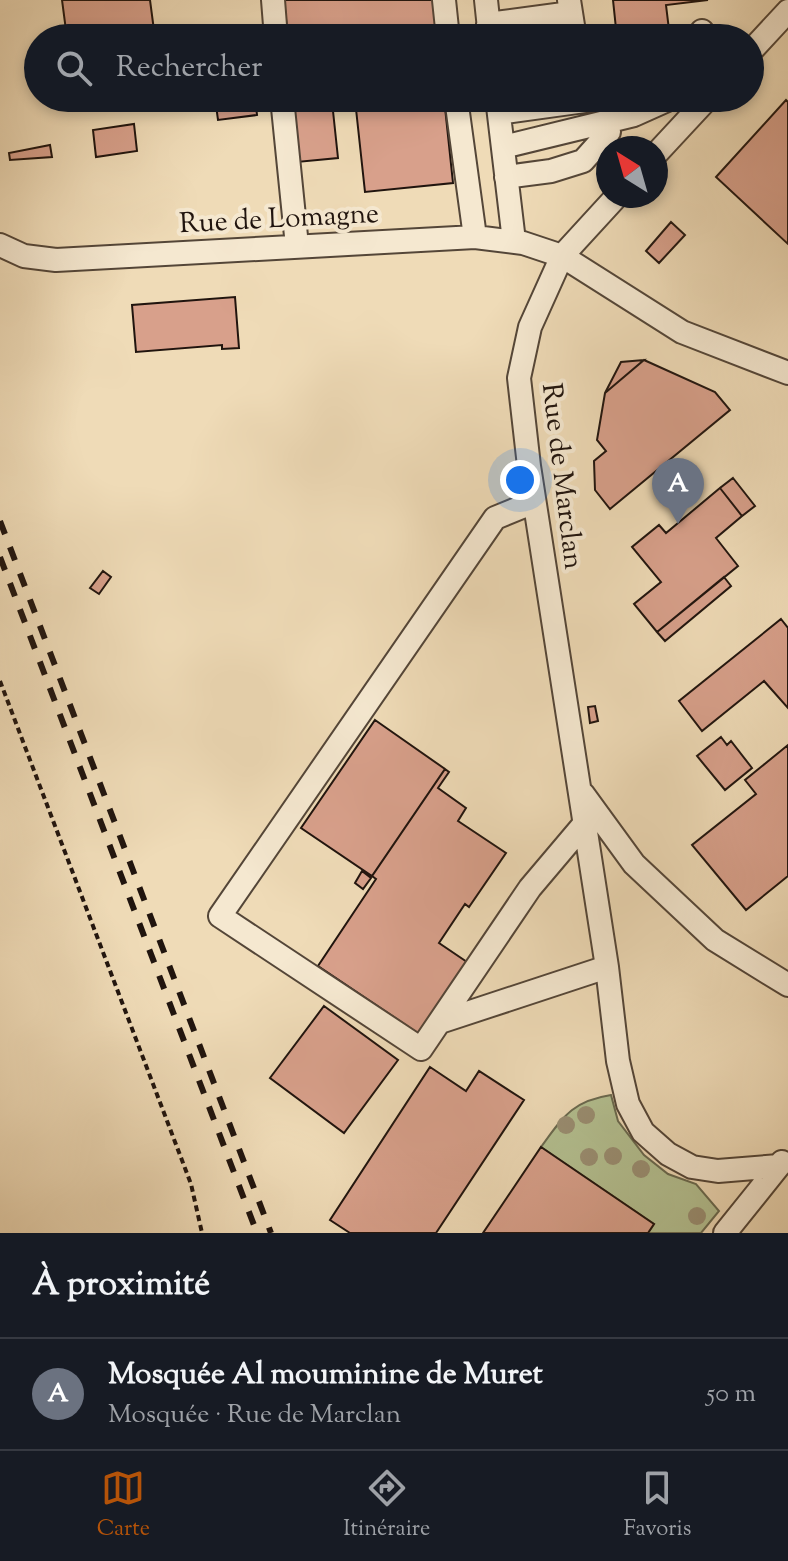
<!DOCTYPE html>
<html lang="fr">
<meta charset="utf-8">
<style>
body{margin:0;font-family:"Sorts Mill Goudy",serif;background:#242831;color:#f1f3f6}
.compass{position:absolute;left:596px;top:136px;width:72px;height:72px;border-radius:50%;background:#171b24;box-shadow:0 4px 12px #0003;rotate:323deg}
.you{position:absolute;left:520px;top:480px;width:28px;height:28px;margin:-20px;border:6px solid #fff;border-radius:50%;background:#1a73e8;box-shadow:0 0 0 12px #1a73e833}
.badge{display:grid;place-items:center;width:52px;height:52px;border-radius:50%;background:#b45309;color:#fff;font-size:26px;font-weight:700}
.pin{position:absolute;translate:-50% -66px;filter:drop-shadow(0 2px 4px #0008)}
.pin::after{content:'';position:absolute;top:42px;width:28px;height:24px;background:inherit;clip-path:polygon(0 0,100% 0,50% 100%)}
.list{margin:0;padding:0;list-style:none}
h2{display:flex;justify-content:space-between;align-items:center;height:104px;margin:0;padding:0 32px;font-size:34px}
h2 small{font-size:26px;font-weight:400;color:#9ea1a6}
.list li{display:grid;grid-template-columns:52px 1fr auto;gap:24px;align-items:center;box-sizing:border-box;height:112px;padding:0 32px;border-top:2px solid #363941}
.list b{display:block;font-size:30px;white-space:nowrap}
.list p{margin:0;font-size:26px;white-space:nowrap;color:#9ea1a6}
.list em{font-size:26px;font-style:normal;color:#9ea1a6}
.icon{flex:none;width:44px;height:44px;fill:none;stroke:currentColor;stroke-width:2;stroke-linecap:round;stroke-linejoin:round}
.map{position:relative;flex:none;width:788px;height:1233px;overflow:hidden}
.search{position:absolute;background:#171b24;box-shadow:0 4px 12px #0003;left:24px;right:24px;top:24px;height:88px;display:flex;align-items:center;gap:20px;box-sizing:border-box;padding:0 28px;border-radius:44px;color:#9ea1a6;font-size:30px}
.sheet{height:216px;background:#171b24}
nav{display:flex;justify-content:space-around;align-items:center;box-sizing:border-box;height:112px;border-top:2px solid #363941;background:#171b24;font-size:22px;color:#9ea1a6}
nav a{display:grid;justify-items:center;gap:4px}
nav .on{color:#b45309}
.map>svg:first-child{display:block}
.green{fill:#b4c192;stroke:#6a6a50;stroke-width:2}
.building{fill:#d8a08b;stroke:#20140e;stroke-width:2}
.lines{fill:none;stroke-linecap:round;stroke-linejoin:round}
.minor-casing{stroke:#544638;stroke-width:26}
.path{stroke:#20140e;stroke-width:4;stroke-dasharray:6 4;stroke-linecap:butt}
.minor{stroke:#f5e8d0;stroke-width:22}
.rail{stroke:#20140e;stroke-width:6;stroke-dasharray:14 14;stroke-linecap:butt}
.tree{fill:#9a8f73}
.labels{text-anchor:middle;stroke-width:8;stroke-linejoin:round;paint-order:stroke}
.street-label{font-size:28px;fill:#20140e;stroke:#f5e8d0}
</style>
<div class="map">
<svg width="788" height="1233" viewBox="0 0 788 1233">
<rect width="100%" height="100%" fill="#efdbb7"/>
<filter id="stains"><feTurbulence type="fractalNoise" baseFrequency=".0025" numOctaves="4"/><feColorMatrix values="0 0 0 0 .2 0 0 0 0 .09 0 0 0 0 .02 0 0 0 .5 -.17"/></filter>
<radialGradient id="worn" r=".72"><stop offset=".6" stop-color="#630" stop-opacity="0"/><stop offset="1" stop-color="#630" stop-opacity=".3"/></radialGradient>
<path class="green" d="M611,1095L618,1121L644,1155L668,1174L696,1184L719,1211L701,1233H648L654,1224L541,1147C563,1117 572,1101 611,1095Z"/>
<path class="building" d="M62,0H150L155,38H67Z
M284,0H433L437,38H349L348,32L288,38Z
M613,0H708L666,5L670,38H617Z
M215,98H255L257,115L218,120Z
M290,98H332V101L355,98H444L453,183L365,192L356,109L333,111L338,158L297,162Z
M786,100L788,102V244L716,177Z
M134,124L137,151L96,157L93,130Z
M50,145L52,157L10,160L9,153Z
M671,222L685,235L659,263L646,251Z
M235,297L239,348L222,349V345L136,352L132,305Z
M644,360L715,392L730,410L610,509L595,490L594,461L606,451L597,440L605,393Z
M644,360L605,393L621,362Z
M733,478L755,506L742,516L720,488Z
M720,488L742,516L716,538L738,566L657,632L634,604L661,582L632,547L659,525L666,533Z
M103,571L111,577L99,594L90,588Z
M724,577L731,586L665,641L657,632Z
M781,619L788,628V708L764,681L702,731L679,701Z
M595,706L598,721L590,723L588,707Z
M375,720L445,769L372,876L301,828Z
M721,737L727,745L731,741L752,768L725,790L697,756Z
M788,745V876L746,910L692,845L756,794L745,780Z
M445,769L449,772L438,788L466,808L458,821L506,853L469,907L465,904L439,943L467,962L419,1034L318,966L376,879L372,876Z
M362,871L371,878L363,889L355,883Z
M324,1006L398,1060L344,1133L270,1078Z
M430,1067L466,1091L479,1071L524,1100L436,1233H350L330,1220Z
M541,1147L654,1224L648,1233H483Z"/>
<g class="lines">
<defs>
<path id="minor" d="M273,0L276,38
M444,0L448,38
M486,0L490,38
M569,0L575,38
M488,24L571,13
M702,31V38
M750,52L788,11
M282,98L297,246
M456,98L475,237
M497,98L514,241
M499,113L592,100
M503,147L634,115L672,98
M656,154L708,98
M506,177L551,171L583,161L609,132
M617,196L562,256L530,327L519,378L529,466L607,967L618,1061L628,1104L643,1132L668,1154L692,1167L718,1171L779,1166
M0,245L24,256L56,260L475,237L523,243L562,256L682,332L788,373
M534,502L495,518L220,916L421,1049L530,888L585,823
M583,794L634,864L715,940L788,985
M440,1022L607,967
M725,1233L782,1162"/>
</defs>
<use href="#minor" class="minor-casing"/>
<path class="path" d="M0,681L191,1184L202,1233"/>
<use href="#minor" class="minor"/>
<path class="rail" d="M0,521L271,1233
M0,557L257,1233"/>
</g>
<g class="tree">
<circle cx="586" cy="1115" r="9"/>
<circle cx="566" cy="1125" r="9"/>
<circle cx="613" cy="1156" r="9"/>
<circle cx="589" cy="1157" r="9"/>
<circle cx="641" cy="1169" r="9"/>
<circle cx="697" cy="1216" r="9"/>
</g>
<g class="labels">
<g class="street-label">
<text transform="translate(279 217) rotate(-3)" y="10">Rue de Lomagne</text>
<text transform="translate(564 476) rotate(83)" y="10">Rue de Marclan</text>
</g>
</g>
<rect width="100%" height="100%" filter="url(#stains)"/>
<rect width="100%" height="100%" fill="url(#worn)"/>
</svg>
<svg class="compass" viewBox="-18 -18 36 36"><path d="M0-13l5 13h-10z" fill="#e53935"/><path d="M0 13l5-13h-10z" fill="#9ea1a6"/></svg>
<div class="you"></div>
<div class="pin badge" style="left:678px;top:524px;background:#6b7280">A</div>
<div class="search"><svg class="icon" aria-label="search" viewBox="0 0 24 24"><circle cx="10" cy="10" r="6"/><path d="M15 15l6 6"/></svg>Rechercher</div>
</div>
<section class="sheet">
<h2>À proximité<small></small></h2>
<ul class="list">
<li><span class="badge" style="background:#6b7280">A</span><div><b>Mosquée Al mouminine de Muret</b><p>Mosquée · Rue de Marclan</p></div><em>50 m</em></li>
</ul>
</section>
<nav>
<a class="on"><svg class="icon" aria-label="map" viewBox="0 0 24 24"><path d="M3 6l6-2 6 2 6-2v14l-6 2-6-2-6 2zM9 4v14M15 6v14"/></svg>Carte</a>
<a><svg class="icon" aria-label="directions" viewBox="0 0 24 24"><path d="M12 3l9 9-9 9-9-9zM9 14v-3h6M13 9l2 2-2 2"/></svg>Itinéraire</a>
<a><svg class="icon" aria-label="saved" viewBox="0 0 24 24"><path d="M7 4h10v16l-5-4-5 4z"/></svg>Favoris</a>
</nav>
